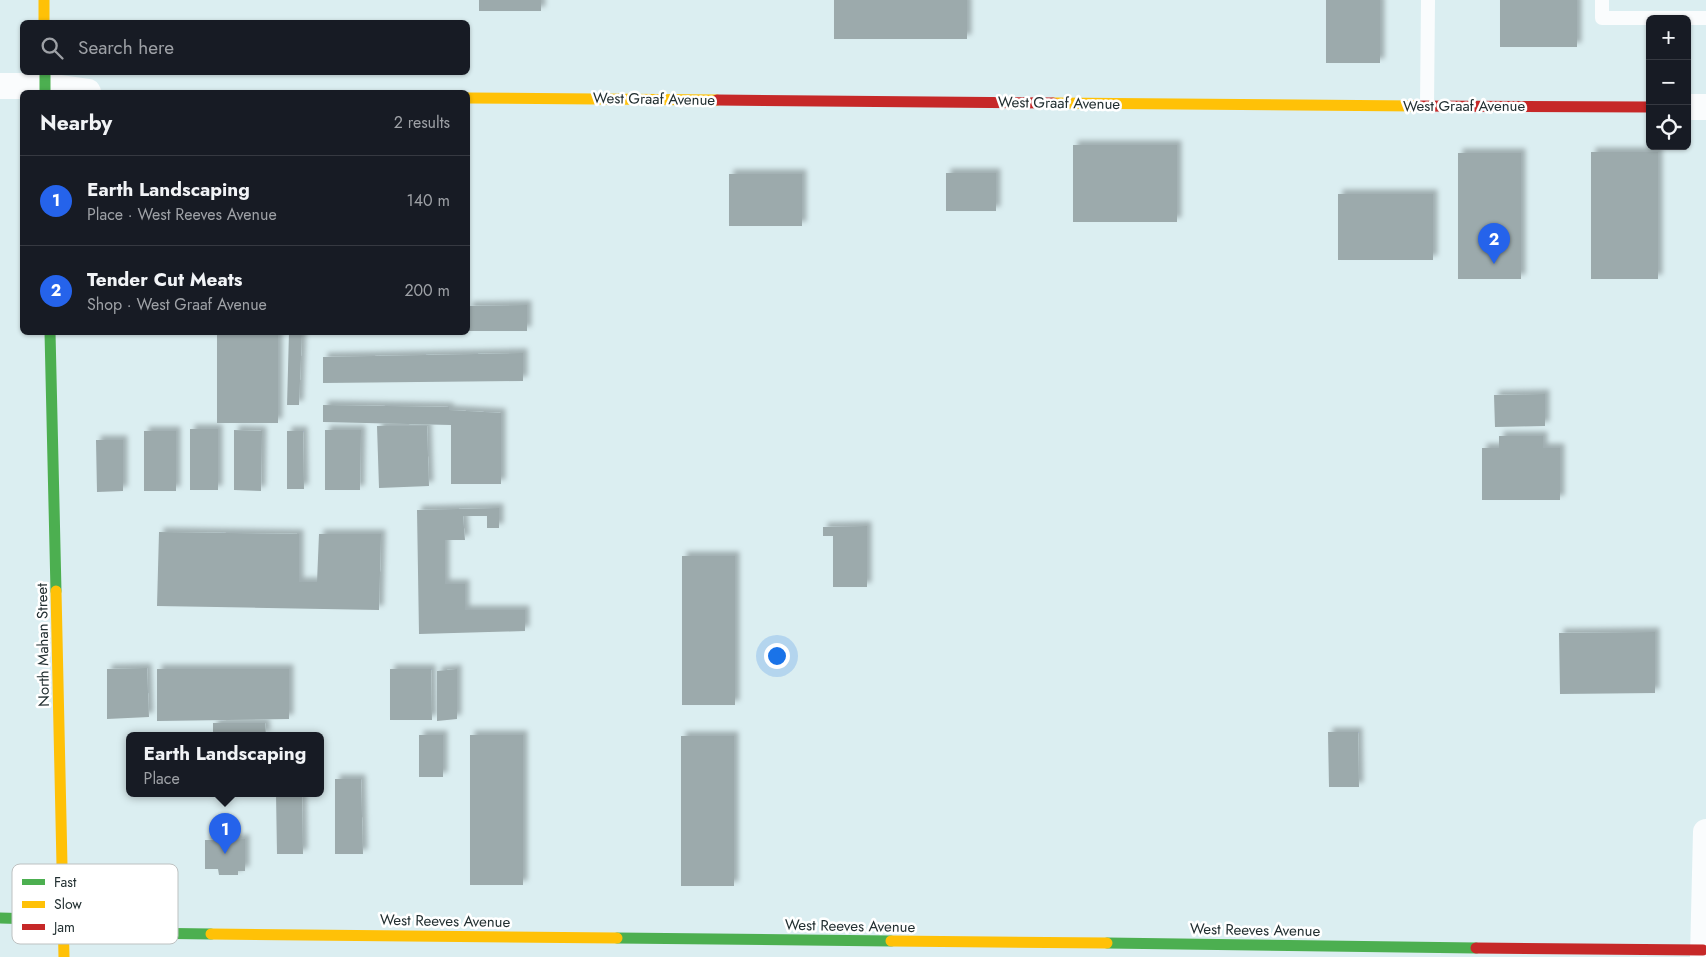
<!DOCTYPE html>
<meta charset="utf-8">
<style>
body{margin:0;font-family:Jost,sans-serif;background:#242831;color:#f1f3f6}
.controls{position:absolute;right:15px;top:15px;display:grid;overflow:hidden;border-radius:8px;box-shadow:0 1px 4px #0004}
.controls button{width:45px;height:45px;display:grid;place-items:center;padding:0;border:0;border-bottom:1px solid #363941;background:#171b24;color:#f1f3f6;font:25px sans-serif}
.you{position:absolute;left:776px;top:655px;width:18px;height:18px;margin:-12px;border:4px solid #fff;border-radius:50%;background:#1a73e8;box-shadow:0 0 0 8px #1a73e833}
.badge{display:grid;place-items:center;width:32px;height:32px;border-radius:50%;background:#2563eb;color:#fff;font-size:16px;font-weight:700}
.pin{position:absolute;translate:-50% -41px;filter:drop-shadow(0 1px 2px #0008)}
.pin::after{content:'';position:absolute;top:26px;width:18px;height:15px;background:inherit;clip-path:polygon(0 0,100% 0,50% 100%)}
.popup{position:absolute;left:126px;top:732px;width:198px;height:65px;box-sizing:border-box;display:grid;place-content:center;border-radius:8px;background:#171b24;filter:drop-shadow(0 1px 4px #0005);font-size:16px;white-space:nowrap;color:#9ea1a6}
.popup b{font-size:19px;color:#f1f3f6}
.popup::after{content:'';position:absolute;left:50%;top:100%;margin-left:-10px;border:10px solid transparent;border-top-color:#171b24}
.list{margin:0;padding:0;list-style:none}
h2{display:flex;justify-content:space-between;align-items:center;height:65px;margin:0;padding:0 20px;font-size:21px}
h2 small{font-size:16px;font-weight:400;color:#9ea1a6}
.list li{display:grid;grid-template-columns:32px 1fr auto;gap:15px;align-items:center;box-sizing:border-box;height:90px;padding:0 20px;border-top:1px solid #363941}
.list b{display:block;font-size:19px;white-space:nowrap}
.list p{margin:0;font-size:16px;white-space:nowrap;color:#9ea1a6}
.list em{font-size:16px;font-style:normal;color:#9ea1a6}
.icon{flex:none;width:28px;height:28px;fill:none;stroke:currentColor;stroke-width:2;stroke-linecap:round;stroke-linejoin:round}
.map{position:relative;flex:none;width:1706px;height:957px;overflow:hidden}
.search{position:absolute;background:#171b24;box-shadow:0 1px 4px #0004;left:20px;top:20px;width:450px;height:55px;display:flex;align-items:center;gap:12px;box-sizing:border-box;padding:0 18px;border-radius:8px;color:#9ea1a6;font-size:19px}
.panel{position:absolute;background:#171b24;box-shadow:0 1px 4px #0004;left:20px;top:90px;width:450px;height:245px;border-radius:8px}
.map>svg:first-child{display:block}
.building{fill:#9caaac;filter:url(#shadow)}
.lines{fill:none;stroke-linecap:round;stroke-linejoin:round}
.lane{stroke:#fafcfd;stroke-width:14}
.street{stroke:#fafcfd;stroke-width:26}
.fast{stroke:#4caf50;stroke-width:11}
.slow{stroke:#ffc107;stroke-width:11}
.jam{stroke:#c62828;stroke-width:11}
.labels{text-anchor:middle;stroke-width:5;stroke-linejoin:round;paint-order:stroke}
.street-label{font-size:15px;fill:#222f31;stroke:#fff}
.key{fill:#fff;stroke:#bdc1c1;stroke-width:1}
.key-label{font-size:14px;fill:#222f31}
</style>
<div class="map">
<svg width="1706" height="957" viewBox="0 0 1706 957">
<defs>
<filter id="shadow"><feDropShadow dx="4.5" dy="-4.5" stdDeviation="2.5" flood-color="#0004"/></filter>
</defs>
<rect width="100%" height="100%" fill="#dbeef1"/>
<path class="building" d="M479,0H541V11H479Z
M834,0H967V39H834Z
M1326,0H1380V63H1326Z
M1500,0H1577V47H1500Z
M1073,145H1177V222H1073Z
M1591,152H1658V279H1591Z
M1458,153H1521V279H1458Z
M946,173H996V211H946Z
M729,174H802V226H729Z
M1338,194H1433V260H1338Z
M527,305V331H468V306Z
M217,332H278V423H217Z
M289,332H302L299,405H287Z
M523,353V381L323,383V357Z
M1545,394V426L1495,427L1494,395Z
M323,405L449,407V410L501,413V484H451V425L323,422Z
M377,426H427L429,486L379,488Z
M190,429H218V490H190Z
M234,430L262,431L261,491L234,490Z
M325,430H361L360,490H325Z
M144,431H176V491H144Z
M287,431H303L304,489H287Z
M1499,436H1543V448H1560V500H1482V448H1499Z
M96,440H123V491L97,492Z
M499,508V528H487V516H463L465,540H445V584H465V610H525V631L419,634L417,510Z
M867,526V587H833V536H823V527Z
M159,532L299,534V582H317L319,534H381L379,610L157,606Z
M682,556H735V705H682Z
M1655,632V693L1560,694L1559,633Z
M147,668L149,717L107,719V669Z
M157,669H289V719L157,721Z
M390,669H431L432,720H390Z
M457,669V719L437,721V671Z
M213,723H265L266,735H213Z
M1328,732H1358L1359,787H1329Z
M419,735H443V777H419Z
M470,735H523V885H470Z
M681,736H734V886H681Z
M335,779H361L363,854H335Z
M276,793H302L303,854H277Z
M245,839V871H238V875H219L218,869H205V840Z"/>
<g class="lines">
<path class="lane" d="M1602,0V18H1706
M1427,106L1428,0"/>
<path class="street" d="M0,86H45L88,92
M1687,107H1706
M1703,957L1706,832"/>
<path class="fast" d="M45,72V92
M50,332L56,591
M0,918L35,919L64,932L211,934
M617,938L891,941
M1107,943L1476,948"/>
<path class="slow" d="M44,0V22
M468,98L717,100
M1053,103L1416,106
M56,591L64,957
M211,934L617,938
M891,941L1107,943"/>
<path class="jam" d="M717,100L1053,103
M1416,106L1650,107
M1476,948L1703,950"/>
</g>
<g class="labels">
<g class="street-label">
<text transform="translate(654 99) rotate(1)" y="5">West Graaf Avenue</text>
<text transform="translate(1059 103) rotate(1)" y="5">West Graaf Avenue</text>
<text x="1464" y="111">West Graaf Avenue</text>
<text transform="translate(43 645) rotate(-91)" y="5">North Mahan Street</text>
<text transform="translate(445 921) rotate(1)" y="5">West Reeves Avenue</text>
<text transform="translate(850 926) rotate(1)" y="5">West Reeves Avenue</text>
<text transform="translate(1255 930) rotate(1)" y="5">West Reeves Avenue</text>
</g>
</g>
<rect x="12" y="864" width="166" height="80" rx="8" class="key"/>
<rect x="22" y="879" width="23" height="6" fill="#4caf50"/>
<rect x="22" y="901" width="23" height="7" fill="#ffc107"/>
<rect x="22" y="924" width="23" height="6" fill="#c62828"/>
<g class="key-label">
<text x="54" y="887">Fast</text>
<text x="54" y="909">Slow</text>
<text x="54" y="932">Jam</text>
</g>
</svg>
<div class="controls">
<button>+</button>
<button>−</button>
<button><svg class="icon" aria-label="locate" viewBox="0 0 24 24"><circle cx="12" cy="12" r="6"/><path d="M12 2v4M12 18v4M2 12h4M18 12h4"/></svg></button>
</div>
<div class="you"></div>
<div class="pin badge" style="left:225px;top:854px">1</div>
<div class="popup"><b>Earth Landscaping</b>Place</div>
<div class="pin badge" style="left:1494px;top:264px">2</div>
<div class="search"><svg class="icon" aria-label="search" viewBox="0 0 24 24"><circle cx="10" cy="10" r="6"/><path d="M15 15l6 6"/></svg>Search here</div>
<section class="panel">
<h2>Nearby<small>2 results</small></h2>
<ul class="list">
<li><span class="badge">1</span><div><b>Earth Landscaping</b><p>Place · West Reeves Avenue</p></div><em>140 m</em></li>
<li><span class="badge">2</span><div><b>Tender Cut Meats</b><p>Shop · West Graaf Avenue</p></div><em>200 m</em></li>
</ul>
</section>
</div>
